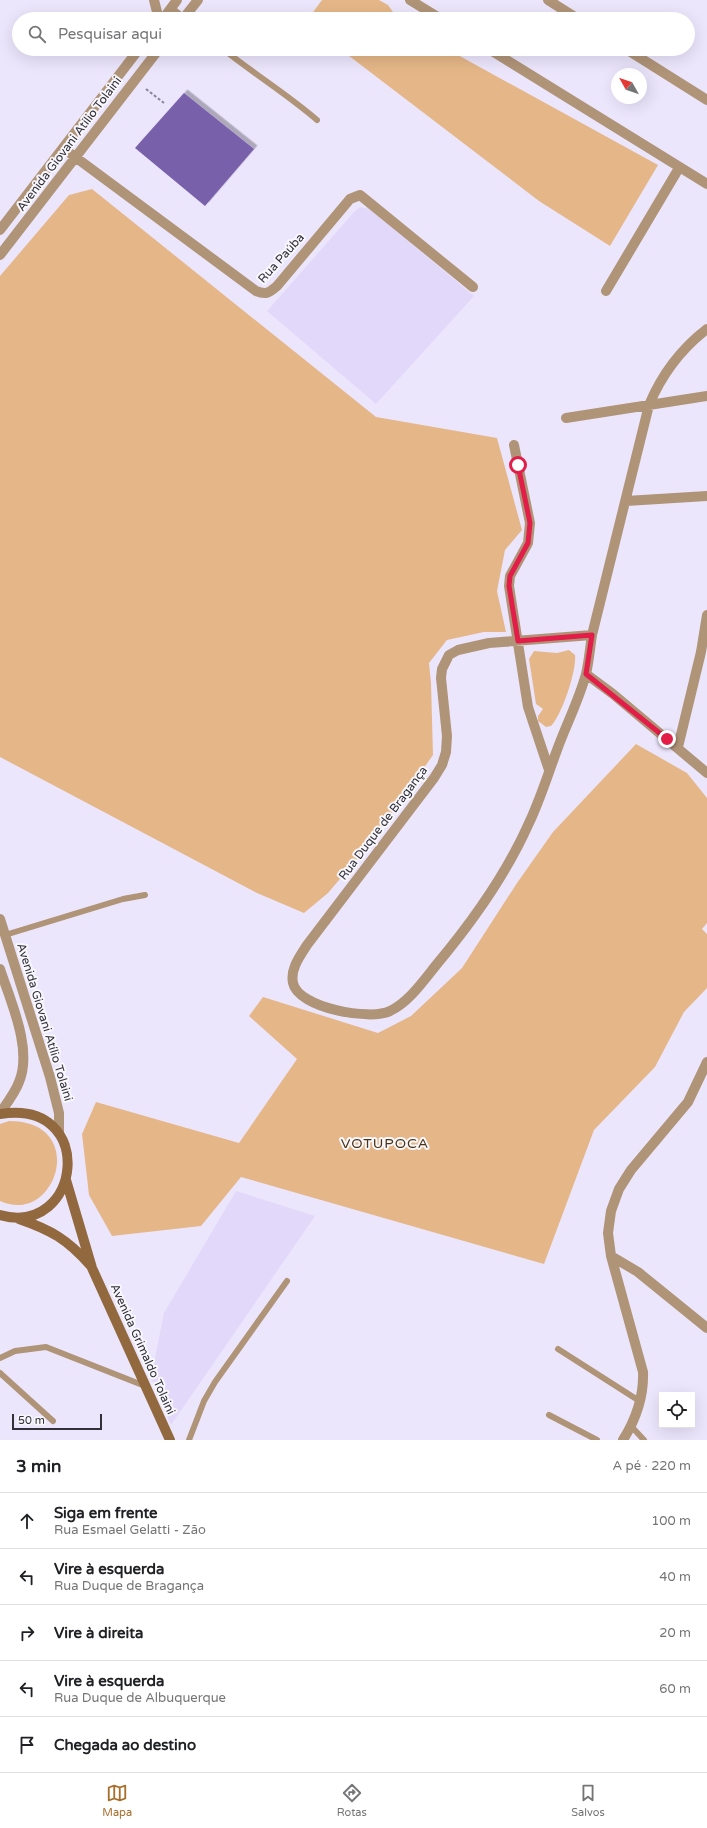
<!DOCTYPE html>
<html lang="pt">
<meta charset="utf-8">
<style>
body{margin:0;font-family:"Varela Round",sans-serif;background:#f2f2f2;color:#202124}
.controls{position:absolute;right:12px;bottom:12px;display:grid;overflow:hidden;border-radius:0px;box-shadow:0 4px 16px #0002}
.controls button{width:36px;height:36px;display:grid;place-items:center;padding:0;border:0;border-bottom:1px solid #e0e0e0;background:#fff;color:#202124;font:20px sans-serif}
.compass{position:absolute;left:611px;top:68px;width:36px;height:36px;border-radius:50%;background:#fff;box-shadow:0 4px 16px #0002;rotate:310deg}
.scale{position:absolute;left:12px;bottom:10px;width:90px;box-sizing:border-box;padding-left:4px;border:2px solid #322f39;border-top:0;font-size:11px;line-height:14px;white-space:nowrap;color:#322f39;-webkit-text-stroke:3px #f8f7fc;paint-order:stroke}
.stop{position:absolute;width:12px;height:12px;margin:-9px;border:3px solid #e11d48;border-radius:50%;background:#fff}
.stop.end{background:#e11d48;border-color:#fff;box-shadow:0 1px 4px #0008}
.list{margin:0;padding:0;list-style:none}
h2{display:flex;justify-content:space-between;align-items:center;height:52px;margin:0;padding:0 16px;font-size:17px}
h2 small{font-size:13px;font-weight:400;color:#757577}
.list li{display:grid;grid-template-columns:26px 1fr auto;gap:12px;align-items:center;box-sizing:border-box;height:56px;padding:0 16px;border-top:1px solid #e0e0e0}
.list b{display:block;font-size:15px;white-space:nowrap}
.list p{margin:0;font-size:13px;white-space:nowrap;color:#757577}
.list em{font-size:13px;font-style:normal;color:#757577}
.icon{flex:none;width:22px;height:22px;fill:none;stroke:currentColor;stroke-width:2;stroke-linecap:round;stroke-linejoin:round}
.map{position:relative;flex:none;width:707px;height:1440px;overflow:hidden}
.search{position:absolute;background:#fff;box-shadow:0 4px 16px #0002;left:12px;right:12px;top:12px;height:44px;display:flex;align-items:center;gap:10px;box-sizing:border-box;padding:0 14px;border-radius:22px;color:#757577;font-size:15px}
.sheet{height:332px;background:#fff}
nav{display:flex;justify-content:space-around;align-items:center;box-sizing:border-box;height:56px;border-top:1px solid #e0e0e0;background:#fff;font-size:11px;color:#757577}
nav a{display:grid;justify-items:center;gap:2px}
nav .on{color:#a76e2c}
.map>svg:first-child{display:block}
.built{fill:#e2d8fa}
.green{fill:#e5b788}
.building{fill:#7960aa;filter:url(#shadow)}
.lines{fill:none;stroke-linecap:round;stroke-linejoin:round}
.path{stroke:#8a8696;stroke-width:2;stroke-dasharray:3 2;stroke-linecap:butt}
.lane{stroke:#b09478;stroke-width:6}
.street{stroke:#b09478;stroke-width:10}
.secondary{stroke:#92693f;stroke-width:10}
.route{stroke:#e11d48;stroke-width:5}
.labels{text-anchor:middle;stroke-width:4;stroke-linejoin:round;paint-order:stroke}
.street-label{font-size:12px;fill:#322f39;stroke:#f8f7fc}
.quarter-label{font-size:14px;letter-spacing:1px;fill:#4d3213;stroke:#f8f7fc}
</style>
<div class="map">
<svg width="707" height="1440" viewBox="0 0 707 1440">
<defs>
<filter id="shadow"><feDropShadow dx="3.5" dy="-3.5" stdDeviation="0" flood-color="#0004"/></filter>
</defs>
<rect width="100%" height="100%" fill="#ece6fd"/>
<path class="built" d="M360,207L370,209L474,296L376,404L267,311L355,211Z
M236,1191L315,1216L171,1425L151,1378L164,1313Z"/>
<path class="green" d="M322,0H379L388,5L398,19H308Z
M340,49H447L658,165L610,246L539,201Z
M92,189L376,417L497,438L522,530L505,550L497,591L506,632H484L447,640L429,663L431,683L433,755L373,840L328,893L304,913L257,893L0,757V276L69,195Z
M569,650L575,655C577,670 562,715 551,726L546,727L538,721V716L543,709L536,704L529,659L534,651L557,653Z
M636,744L687,773L707,798V923L702,929L707,934V988L684,1012L655,1067L594,1130L544,1264L241,1177L201,1226L112,1236L89,1195L82,1134L96,1102L239,1143L297,1059L249,1016L263,997L378,1033L411,1016L462,968L517,883L553,832Z
M9,1121C90,1121 56,1227 0,1201V1124Z"/>
<path class="building" d="M184,93L254,149L205,206L135,148Z"/>
<g class="lines">
<path class="path" d="M146,89L164,103"/>
<path class="lane" d="M172,8L186,19
M223,49C254,74 287,94 317,120
M5,935L123,899L145,895
M558,1349L641,1402
M0,1358L15,1351L46,1347L145,1386
M0,1373L53,1421
M549,1415L597,1440
M631,1426L644,1440
M189,1440L204,1401L215,1382L287,1281"/>
<path class="street" d="M154,0L158,16L160,19
M410,0L441,19
M548,0L578,19
M163,19L177,0
M183,19L198,0
M489,49L707,184
M626,49L707,100
M63,148L256,291C266,295 269,293 277,286L350,199L360,195L473,287
M0,230L139,49
M0,255L159,49
M606,291L679,168
M566,418L707,396
M514,445L530,523L528,543L510,576L509,586L528,707L549,770
M626,501L707,496
M592,635L489,643L458,650L449,655L442,669L441,678L447,736L446,752L442,765L434,778L307,945C300,956 290,969 293,983C298,1008 371,1021 390,1011C409,1002 424,980 437,964C473,921 506,875 529,823C540,800 548,774 557,750C566,725 579,700 586,674C589,661 590,648 592,635L649,405C662,374 681,349 707,329
M586,674L613,694L707,773
M678,747L701,652L707,615
M0,919L50,1077L59,1113V1133
M0,969C10,1000 33,1049 19,1082C15,1093 7,1103 0,1113
M611,1256L638,1272L707,1328
M623,1440C636,1419 644,1397 643,1372L611,1256L608,1233L611,1211L619,1189L631,1170L688,1102L707,1062"/>
<path class="secondary" d="M0,1114C98,1098 82,1238 0,1215
M66,1180L92,1268L170,1440
M19,1219C51,1230 67,1239 90,1265"/>
</g>
<g class="lines">
<path class="route" d="M518,465L530,523L528,543L510,576L509,586L518,641L592,635L586,674L667,739"/>
</g>
<g class="labels">
<g class="street-label">
<text transform="translate(69 144) rotate(-53)" y="4">Avenida Giovani Atílio Tolaini</text>
<text transform="translate(281 258) rotate(-48)" y="4">Rua Paúba</text>
<text transform="translate(383 823) rotate(-53)" y="4">Rua Duque de Bragança</text>
<text transform="translate(45 1022) rotate(73)" y="4">Avenida Giovani Atílio Tolaini</text>
<text transform="translate(143 1349) rotate(66)" y="4">Avenida Grimaldo Tolaini</text>
</g>
<g class="quarter-label">
<text x="385" y="1148">VOTUPOCA</text>
</g>
</g>
</svg>
<div class="controls">
<button><svg class="icon" aria-label="locate" viewBox="0 0 24 24"><circle cx="12" cy="12" r="6"/><path d="M12 2v4M12 18v4M2 12h4M18 12h4"/></svg></button>
</div>
<svg class="compass" viewBox="-18 -18 36 36"><path d="M0-13l5 13h-10z" fill="#e53935"/><path d="M0 13l5-13h-10z" fill="#757577"/></svg>
<div class="scale">50 m</div>
<div class="stop" style="left:518px;top:465px"></div>
<div class="stop end" style="left:667px;top:739px"></div>
<div class="search"><svg class="icon" aria-label="search" viewBox="0 0 24 24"><circle cx="10" cy="10" r="6"/><path d="M15 15l6 6"/></svg>Pesquisar aqui</div>
</div>
<section class="sheet">
<h2>3 min<small>A pé · 220 m</small></h2>
<ul class="list">
<li><svg class="icon" aria-label="ahead" viewBox="0 0 24 24"><path d="M12 20V5M6 11l6-6 6 6"/></svg><div><b>Siga em frente</b><p>Rua Esmael Gelatti - Zão</p></div><em>100 m</em></li>
<li><svg class="icon" aria-label="left" viewBox="0 0 24 24"><path d="M17 20v-9H6M10 6l-5 5 5 5"/></svg><div><b>Vire à esquerda</b><p>Rua Duque de Bragança</p></div><em>40 m</em></li>
<li><svg class="icon" aria-label="right" viewBox="0 0 24 24"><path d="M7 20v-9h11M14 6l5 5-5 5"/></svg><div><b>Vire à direita</b></div><em>20 m</em></li>
<li><svg class="icon" aria-label="left" viewBox="0 0 24 24"><path d="M17 20v-9H6M10 6l-5 5 5 5"/></svg><div><b>Vire à esquerda</b><p>Rua Duque de Albuquerque</p></div><em>60 m</em></li>
<li><svg class="icon" aria-label="arrive" viewBox="0 0 24 24"><path d="M6 21V4h12l-3 4 3 4H6"/></svg><div><b>Chegada ao destino</b></div></li>
</ul>
</section>
<nav>
<a class="on"><svg class="icon" aria-label="map" viewBox="0 0 24 24"><path d="M3 6l6-2 6 2 6-2v14l-6 2-6-2-6 2zM9 4v14M15 6v14"/></svg>Mapa</a>
<a><svg class="icon" aria-label="directions" viewBox="0 0 24 24"><path d="M12 3l9 9-9 9-9-9zM9 14v-3h6M13 9l2 2-2 2"/></svg>Rotas</a>
<a><svg class="icon" aria-label="saved" viewBox="0 0 24 24"><path d="M7 4h10v16l-5-4-5 4z"/></svg>Salvos</a>
</nav>
